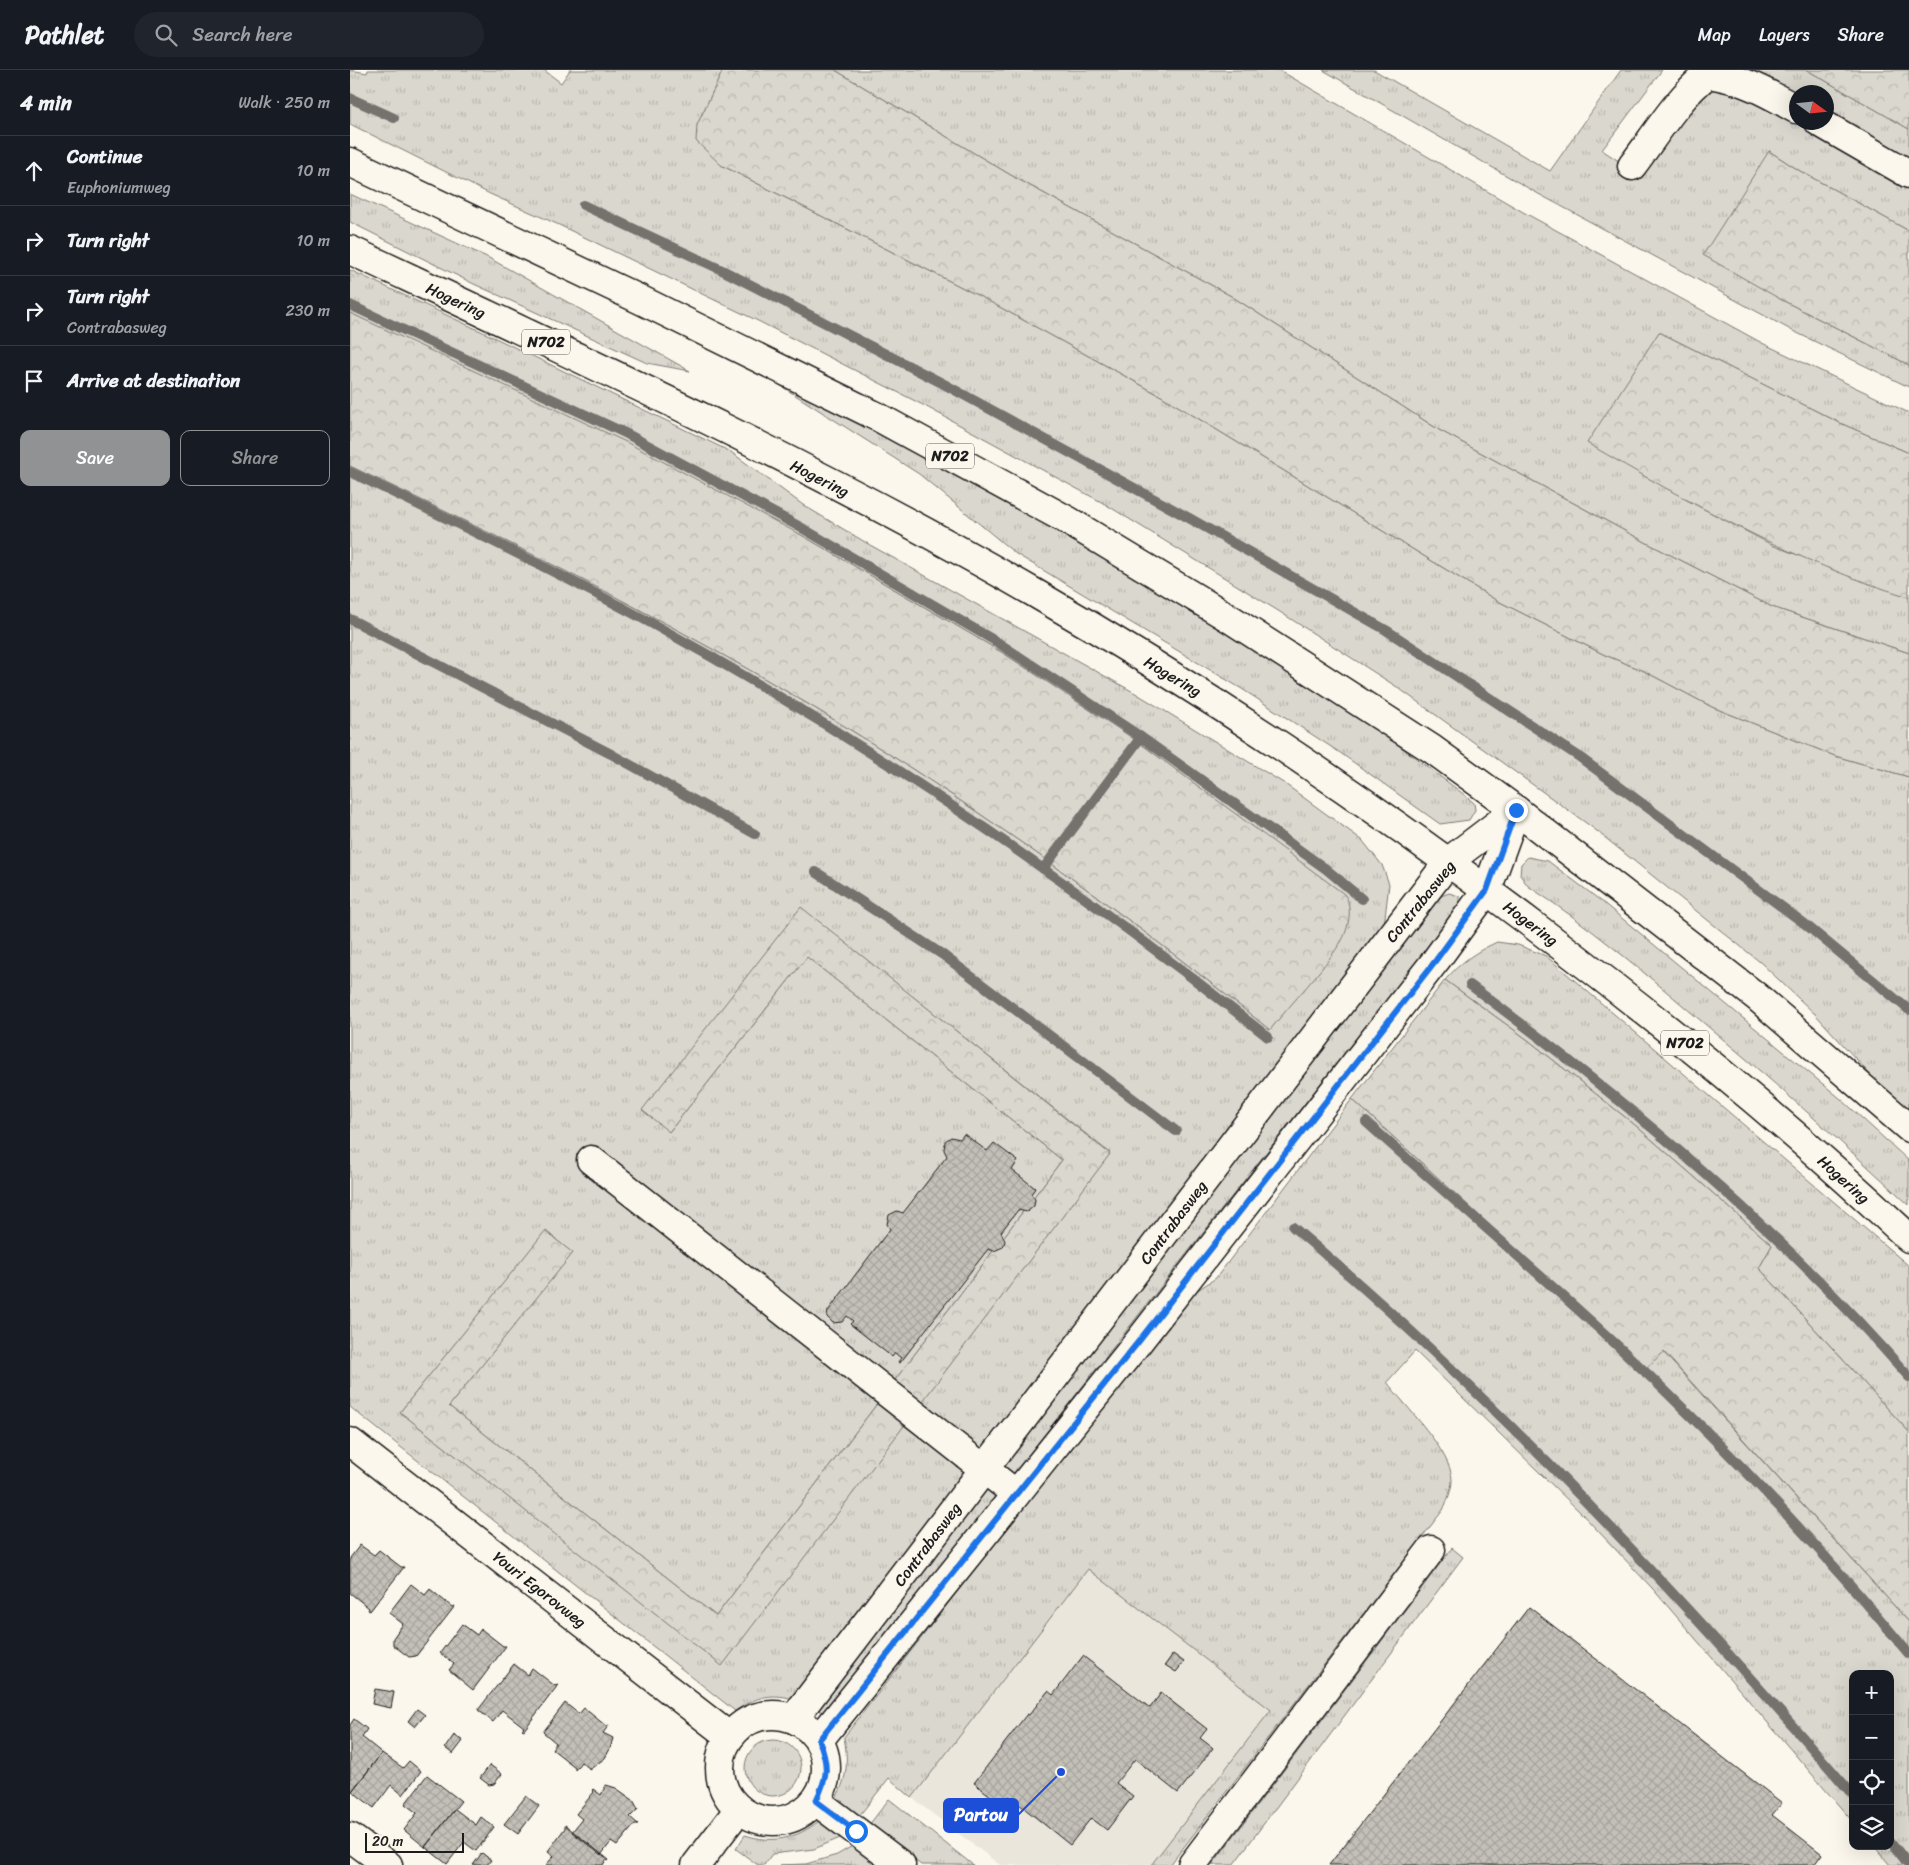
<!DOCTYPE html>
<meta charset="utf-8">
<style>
body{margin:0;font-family:Sriracha,sans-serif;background:#20242c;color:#f1f3f6}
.controls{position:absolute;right:15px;bottom:15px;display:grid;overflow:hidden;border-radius:10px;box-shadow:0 5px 20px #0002}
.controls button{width:45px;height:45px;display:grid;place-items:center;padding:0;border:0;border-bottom:1px solid #363941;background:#171b24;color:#f1f3f6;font:25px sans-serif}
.compass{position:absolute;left:1439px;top:15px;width:45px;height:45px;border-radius:50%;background:#171b24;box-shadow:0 5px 20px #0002;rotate:105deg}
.scale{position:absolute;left:15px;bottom:12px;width:99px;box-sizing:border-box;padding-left:5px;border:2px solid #1c1c1c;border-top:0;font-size:14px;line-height:18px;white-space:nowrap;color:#1c1c1c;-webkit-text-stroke:4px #fbf7ec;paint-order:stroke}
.stop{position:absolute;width:15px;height:15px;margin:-11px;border:4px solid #1a73e8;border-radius:50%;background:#fff}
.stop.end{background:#1a73e8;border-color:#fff;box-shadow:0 1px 5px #0008}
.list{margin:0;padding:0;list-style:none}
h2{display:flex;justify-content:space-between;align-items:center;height:65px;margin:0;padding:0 20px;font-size:21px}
h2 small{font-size:16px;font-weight:400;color:#9ea1a6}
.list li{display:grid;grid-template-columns:32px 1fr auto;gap:15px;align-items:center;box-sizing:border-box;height:70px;padding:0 20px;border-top:1px solid #363941}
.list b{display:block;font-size:19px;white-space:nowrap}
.list p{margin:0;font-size:16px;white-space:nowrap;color:#9ea1a6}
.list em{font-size:16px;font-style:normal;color:#9ea1a6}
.actions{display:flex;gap:10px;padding:15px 20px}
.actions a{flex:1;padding:11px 0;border:1px solid #919294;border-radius:10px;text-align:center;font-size:18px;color:#919294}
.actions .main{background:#919294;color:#fff}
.icon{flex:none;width:28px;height:28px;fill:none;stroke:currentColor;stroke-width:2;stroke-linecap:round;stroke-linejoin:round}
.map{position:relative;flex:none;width:1559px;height:1795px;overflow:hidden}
header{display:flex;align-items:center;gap:30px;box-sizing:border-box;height:70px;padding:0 25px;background:#171b24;border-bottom:1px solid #363941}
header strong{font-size:24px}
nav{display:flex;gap:28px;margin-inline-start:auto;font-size:18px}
.search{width:350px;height:45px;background:#20242c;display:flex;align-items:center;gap:12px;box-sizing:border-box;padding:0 18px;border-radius:28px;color:#9ea1a6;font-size:19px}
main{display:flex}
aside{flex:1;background:#171b24}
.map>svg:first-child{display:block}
.built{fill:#eae6dc}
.grass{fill:url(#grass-tufts);stroke:#7b7a75;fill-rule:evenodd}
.forest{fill:url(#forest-crowns);stroke:#7b7a75}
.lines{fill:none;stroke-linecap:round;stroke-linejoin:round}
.stream{stroke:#74726e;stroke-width:10}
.building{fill:url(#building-cross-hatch);stroke:#1c1c1c}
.minor-casing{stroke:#1c1c1c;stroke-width:31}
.highway-casing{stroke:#1c1c1c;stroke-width:31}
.minor{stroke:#fbf7ec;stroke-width:28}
.highway{stroke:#fbf7ec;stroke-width:28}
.route{stroke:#1a73e8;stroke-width:6}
.labels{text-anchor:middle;stroke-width:4.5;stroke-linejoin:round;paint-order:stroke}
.shield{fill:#fbf7ec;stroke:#5f5e5a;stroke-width:1}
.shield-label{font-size:15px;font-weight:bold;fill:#1c1c1c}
.street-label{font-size:16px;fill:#1c1c1c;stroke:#fbf7ec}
.leader{fill:none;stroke:#1d4ed8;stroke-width:2}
.callout-dot{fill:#1d4ed8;stroke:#fbf7ec;stroke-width:2}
.callout{fill:#1d4ed8;stroke:#1d4ed8;stroke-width:2}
.callout-label{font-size:18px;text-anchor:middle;font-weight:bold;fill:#fff}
</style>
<header>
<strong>Pathlet</strong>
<div class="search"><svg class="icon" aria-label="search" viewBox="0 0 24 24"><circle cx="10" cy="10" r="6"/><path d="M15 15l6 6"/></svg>Search here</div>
<nav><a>Map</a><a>Layers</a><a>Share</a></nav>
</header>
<main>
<aside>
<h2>4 min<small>Walk · 250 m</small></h2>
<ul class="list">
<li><svg class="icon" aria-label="ahead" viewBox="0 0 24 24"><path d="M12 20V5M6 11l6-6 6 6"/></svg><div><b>Continue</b><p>Euphoniumweg</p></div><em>10 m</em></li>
<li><svg class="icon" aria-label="right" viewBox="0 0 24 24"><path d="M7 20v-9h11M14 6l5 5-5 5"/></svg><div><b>Turn right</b></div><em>10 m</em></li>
<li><svg class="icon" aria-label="right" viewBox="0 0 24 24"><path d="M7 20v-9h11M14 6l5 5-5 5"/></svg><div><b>Turn right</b><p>Contrabasweg</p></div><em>230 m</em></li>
<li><svg class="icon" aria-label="arrive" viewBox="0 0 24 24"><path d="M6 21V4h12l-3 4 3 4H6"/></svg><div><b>Arrive at destination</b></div></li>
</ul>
<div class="actions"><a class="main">Save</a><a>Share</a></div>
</aside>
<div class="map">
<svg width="1559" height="1795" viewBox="0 0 1559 1795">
<defs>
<pattern id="grass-tufts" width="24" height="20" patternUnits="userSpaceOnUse" patternTransform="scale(1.25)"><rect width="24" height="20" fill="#dad7ce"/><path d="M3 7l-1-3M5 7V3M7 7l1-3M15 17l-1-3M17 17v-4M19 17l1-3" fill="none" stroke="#bab8b0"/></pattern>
<pattern id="forest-crowns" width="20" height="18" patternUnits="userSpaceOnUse" patternTransform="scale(1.25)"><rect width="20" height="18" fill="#dad7ce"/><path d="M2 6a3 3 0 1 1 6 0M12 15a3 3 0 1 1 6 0" fill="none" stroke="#bab8b0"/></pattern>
<pattern id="building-cross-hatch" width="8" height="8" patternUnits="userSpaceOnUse" patternTransform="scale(1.25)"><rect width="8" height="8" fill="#c3c0b8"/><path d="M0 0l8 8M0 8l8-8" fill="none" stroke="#a7a49e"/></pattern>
</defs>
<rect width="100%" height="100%" fill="#fbf7ec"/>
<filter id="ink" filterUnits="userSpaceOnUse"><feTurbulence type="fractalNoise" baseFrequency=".02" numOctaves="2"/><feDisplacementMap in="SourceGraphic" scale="10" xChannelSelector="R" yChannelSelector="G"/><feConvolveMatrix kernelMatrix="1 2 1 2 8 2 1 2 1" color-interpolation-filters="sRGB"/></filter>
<g filter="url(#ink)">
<path class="built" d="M738,1499L921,1640L801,1795H650L562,1728Z"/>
<path class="grass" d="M0,0L17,3L18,0H194L211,13L220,0H373L347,55L371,95L635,229L813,327L1146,530L1255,585L1292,600L1362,637L1485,686L1559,707V1043L1545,1032L1466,945L1410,892L1243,758L1047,617L930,542L755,434L573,335L406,250L207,154L140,124L0,54Z
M485,0H929L1173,142L1412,273L1559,343V383L1490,353L1309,262L1331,427L1424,476L1559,527V583L1422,537L1297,473L1089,360L881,226L664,107Z
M973,0H1024L1200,101L1271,0H1312L1252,80L1287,103L1350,19L1377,14L1446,52L1453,53L1559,114V161L1450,101L1419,81L1430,229L1559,295V317L1441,260L1185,122Z
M1388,0H1457L1559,59V94L1477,47L1476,22H1446V29Z
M0,124L139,188L340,301L297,293L124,214L0,152Z
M0,200L137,264L381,382L453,435L520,475L787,624L935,714L1012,770L1032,795L1039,814L1033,864L443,1629C420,1622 404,1628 385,1641L0,1337V396C180,481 359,570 528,677C664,763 795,859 920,960L997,828L787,671L653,583L453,466L0,243ZM451,838L760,1083L372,1595L50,1342L196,1161L222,1183L99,1336L366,1546L712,1090L457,887L319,1062Z
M406,300L474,331L718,465L886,569L1039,668L1112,723L1124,733L1125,740L1119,750L1090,754L989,682L892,619L666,484L569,404Z
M1178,787L1198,791L1251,831L1491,1029L1559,1091V1135C1489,1069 1417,1006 1343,944C1290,899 1237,854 1178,816L1170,805L1171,794Z
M1099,823L1109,826C1110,836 1105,842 1099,850L475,1644L466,1638L1091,826Z
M1147,872L1168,875L1196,886L1559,1196V1362L1409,1198L1422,1175L1285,1055L1178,970L1095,910C1111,892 1125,882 1147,872Z
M1002,1029L1296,1298L1313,1282L1559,1552V1795H1540L1524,1776H1540V1604H1503V1752L1302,1518L1232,1444L1065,1281L1037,1312C1054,1335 1102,1382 1102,1410C1102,1420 1097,1431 1093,1440L820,1795H801L921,1640L738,1499L562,1728L539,1708L509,1746L486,1728C498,1707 498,1690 494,1667L837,1227L866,1208Z
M1102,1478L1113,1487L883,1795H862Z
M395 1698a28 28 0 1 1 56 0a28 28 0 1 1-56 0Z
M539,1729L623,1795H571L519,1755Z
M469,1751L490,1768L464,1779L422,1784L414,1795H408L386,1779L395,1765C423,1774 446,1769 469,1751Z
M504,1775L531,1795H430L456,1794L487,1785Z"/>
<path class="forest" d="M373,0H485L664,107L881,226L1089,360L1297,473L1422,537L1559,583V707L1485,686L1362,637L1292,600L1255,585L1146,530L813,327L635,229L371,95L346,71L347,55Z
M1457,0H1559V59Z
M1419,81L1450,101L1559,161V295L1430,229L1353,185Z
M0,243L276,372L453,466L653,583L787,671L994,824C1004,836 998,861 991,872C971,903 943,931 920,960C795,859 664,763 528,677C359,570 180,481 0,396Z
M1309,262L1490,353L1559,383V527C1444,492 1340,433 1237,373Z
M451,837L760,1084L372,1596L50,1342L195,1161L223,1183L99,1336L366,1546L712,1090L457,887L319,1062L292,1040Z
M1095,910L1178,970L1285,1055L1422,1175L1409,1198L1559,1362V1552L1314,1282L1296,1298L1002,1029Z"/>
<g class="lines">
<path class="stream" d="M0,28L44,48
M233,135L372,200L592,313L839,448L1036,560L1228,686L1455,854L1559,940
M0,235L277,364L452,458L647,572L791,667L976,799L1012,829
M0,402C101,450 202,499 301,553C518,672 724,813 918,967
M0,549L261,684L405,764
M693,799L791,667
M466,802L593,885L826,1061
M1120,915C1278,1032 1430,1159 1559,1307
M1016,1052C1100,1127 1187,1201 1270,1278C1372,1373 1470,1476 1559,1584
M943,1157C1146,1328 1329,1524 1503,1725
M1540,1771L1559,1795"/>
</g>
<path class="building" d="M614,1064L637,1081L644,1073L668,1091L662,1100L685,1118L681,1124L685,1129L684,1136L677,1142L668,1140L651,1162L655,1171L653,1177L644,1181L638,1179L550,1293L548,1292L551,1288L545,1283L542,1287L500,1254L503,1251L497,1246L492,1252L483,1253L477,1247L478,1241L540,1159L537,1154L539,1145L547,1141L553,1143L597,1086L594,1080L595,1071L601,1067L610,1069Z
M10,1475L24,1485L29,1480L51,1497H54L20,1541L18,1540L19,1538L0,1523V1488Z
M61,1514L75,1525L80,1519L102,1537L105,1536L66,1586L59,1587L43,1575V1568L53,1554L39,1543Z
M1179,1537L1432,1733L1422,1745L1472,1784L1464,1795H979Z
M112,1554L127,1565L131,1559L153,1576H156L123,1620L99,1600L104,1594L90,1583Z
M823,1584L834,1592L826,1602L815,1595Z
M733,1586L800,1638L811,1623L857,1659L850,1668L863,1678L828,1723L785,1689L766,1713L783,1726L757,1760L741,1748L720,1775L659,1726L651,1734L624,1713L677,1644L679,1645L698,1621L703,1625Z
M164,1594L178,1605L182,1598L205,1616L208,1615L174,1660L172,1659L174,1657L152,1640L143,1652L128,1640Z
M25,1619L44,1622L41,1638L22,1634Z
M215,1633L229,1644L234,1638L256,1656L259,1655L253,1663L263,1668L260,1679L255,1688L239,1700V1698L231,1692L225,1700V1697L202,1679L206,1673L193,1662Z
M67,1639L75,1645L65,1657L58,1651Z
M4,1649L17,1659L12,1667L32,1683L2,1721L0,1719V1655Z
M104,1665L113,1671L103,1684L95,1678Z
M32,1683L53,1698L59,1691L71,1701L53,1725L41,1715L24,1738L2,1721Z
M140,1695L152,1704L144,1714L139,1715L130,1708Z
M77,1705L111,1731L75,1777L54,1760L67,1743L55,1734Z
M256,1715L266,1718L283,1730L288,1739L280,1747L288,1754H285L267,1776L261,1772L251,1785L222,1762L232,1749L226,1744L244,1722L242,1720L243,1719L251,1725Z
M176,1726L189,1736L168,1764L154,1754Z
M105,1739L126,1755L131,1747L144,1757L126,1781L114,1772L97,1794L75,1777Z
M215,1755L259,1790L258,1791L256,1790L253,1795H196L204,1786L198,1781L215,1758Z
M132,1783L141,1790L137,1795H123Z"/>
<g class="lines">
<defs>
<path id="minor" d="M1469,52L1559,104
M1282,96C1305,66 1327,28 1358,4C1393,9 1416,22 1446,39
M241,1090L666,1424
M0,1372L380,1667
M370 1698a53 53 0 1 1 106 0a53 53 0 1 1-106 0Z
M444,1648L1099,791L1166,740
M469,1670L789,1271L1086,890L1137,820L1166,740
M466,1731L551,1795
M0,1767L38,1795
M346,1795L389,1739
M842,1795L1081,1480"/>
<path id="highway" d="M0,92L289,229L528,347L717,450L879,548L1082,679L1166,740L1407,927L1559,1058
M0,180C230,288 463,395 683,522C858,623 1026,736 1187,858C1316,955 1442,1057 1559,1168"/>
</defs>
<use href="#minor" class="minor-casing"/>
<use href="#highway" class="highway-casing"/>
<use href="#minor" class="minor"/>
<use href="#highway" class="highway"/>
</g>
</g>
<g class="lines" filter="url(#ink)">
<path class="route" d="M506,1761L466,1731C478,1706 479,1696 469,1670L789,1271L1086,890L1137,820L1166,740"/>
</g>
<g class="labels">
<g class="shield">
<rect x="172" y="259.5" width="48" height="25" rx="4"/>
<rect x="576" y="373.5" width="48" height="25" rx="4"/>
<rect x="1311" y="960.5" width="48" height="25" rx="4"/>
</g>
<g class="shield-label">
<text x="196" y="277">N702</text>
<text x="600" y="391">N702</text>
<text x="1335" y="978">N702</text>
</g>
<g class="street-label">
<text transform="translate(106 230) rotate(25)" y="6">Hogering</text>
<text transform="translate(470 408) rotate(27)" y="6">Hogering</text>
<text transform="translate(823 606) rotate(31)" y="6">Hogering</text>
<text transform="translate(1070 831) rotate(-51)" y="6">Contrabasweg</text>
<text transform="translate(1181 853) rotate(37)" y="6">Hogering</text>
<text transform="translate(1494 1109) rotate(42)" y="6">Hogering</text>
<text transform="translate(823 1152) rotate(-53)" y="6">Contrabasweg</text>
<text transform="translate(577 1474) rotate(-53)" y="6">Contrabasweg</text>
<text transform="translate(190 1519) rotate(38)" y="6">Youri Egorovweg</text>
</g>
</g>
<path class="leader" d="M711 1702L668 1745"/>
<circle class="callout-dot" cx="711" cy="1702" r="5"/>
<rect class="callout" x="594" y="1729" width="74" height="33" rx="5"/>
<g class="callout-label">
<text x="631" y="1751">Partou</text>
</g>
</svg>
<div class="controls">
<button>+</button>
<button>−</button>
<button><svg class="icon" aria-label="locate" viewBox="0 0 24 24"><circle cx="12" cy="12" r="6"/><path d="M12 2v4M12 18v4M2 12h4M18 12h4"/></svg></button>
<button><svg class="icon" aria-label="layers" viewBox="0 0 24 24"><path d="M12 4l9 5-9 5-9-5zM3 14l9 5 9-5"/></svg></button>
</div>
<svg class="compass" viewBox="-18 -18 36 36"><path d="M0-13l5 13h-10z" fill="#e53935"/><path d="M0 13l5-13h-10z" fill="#9ea1a6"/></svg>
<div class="scale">20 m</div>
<div class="stop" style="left:506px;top:1761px"></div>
<div class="stop end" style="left:1166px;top:740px"></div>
</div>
</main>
